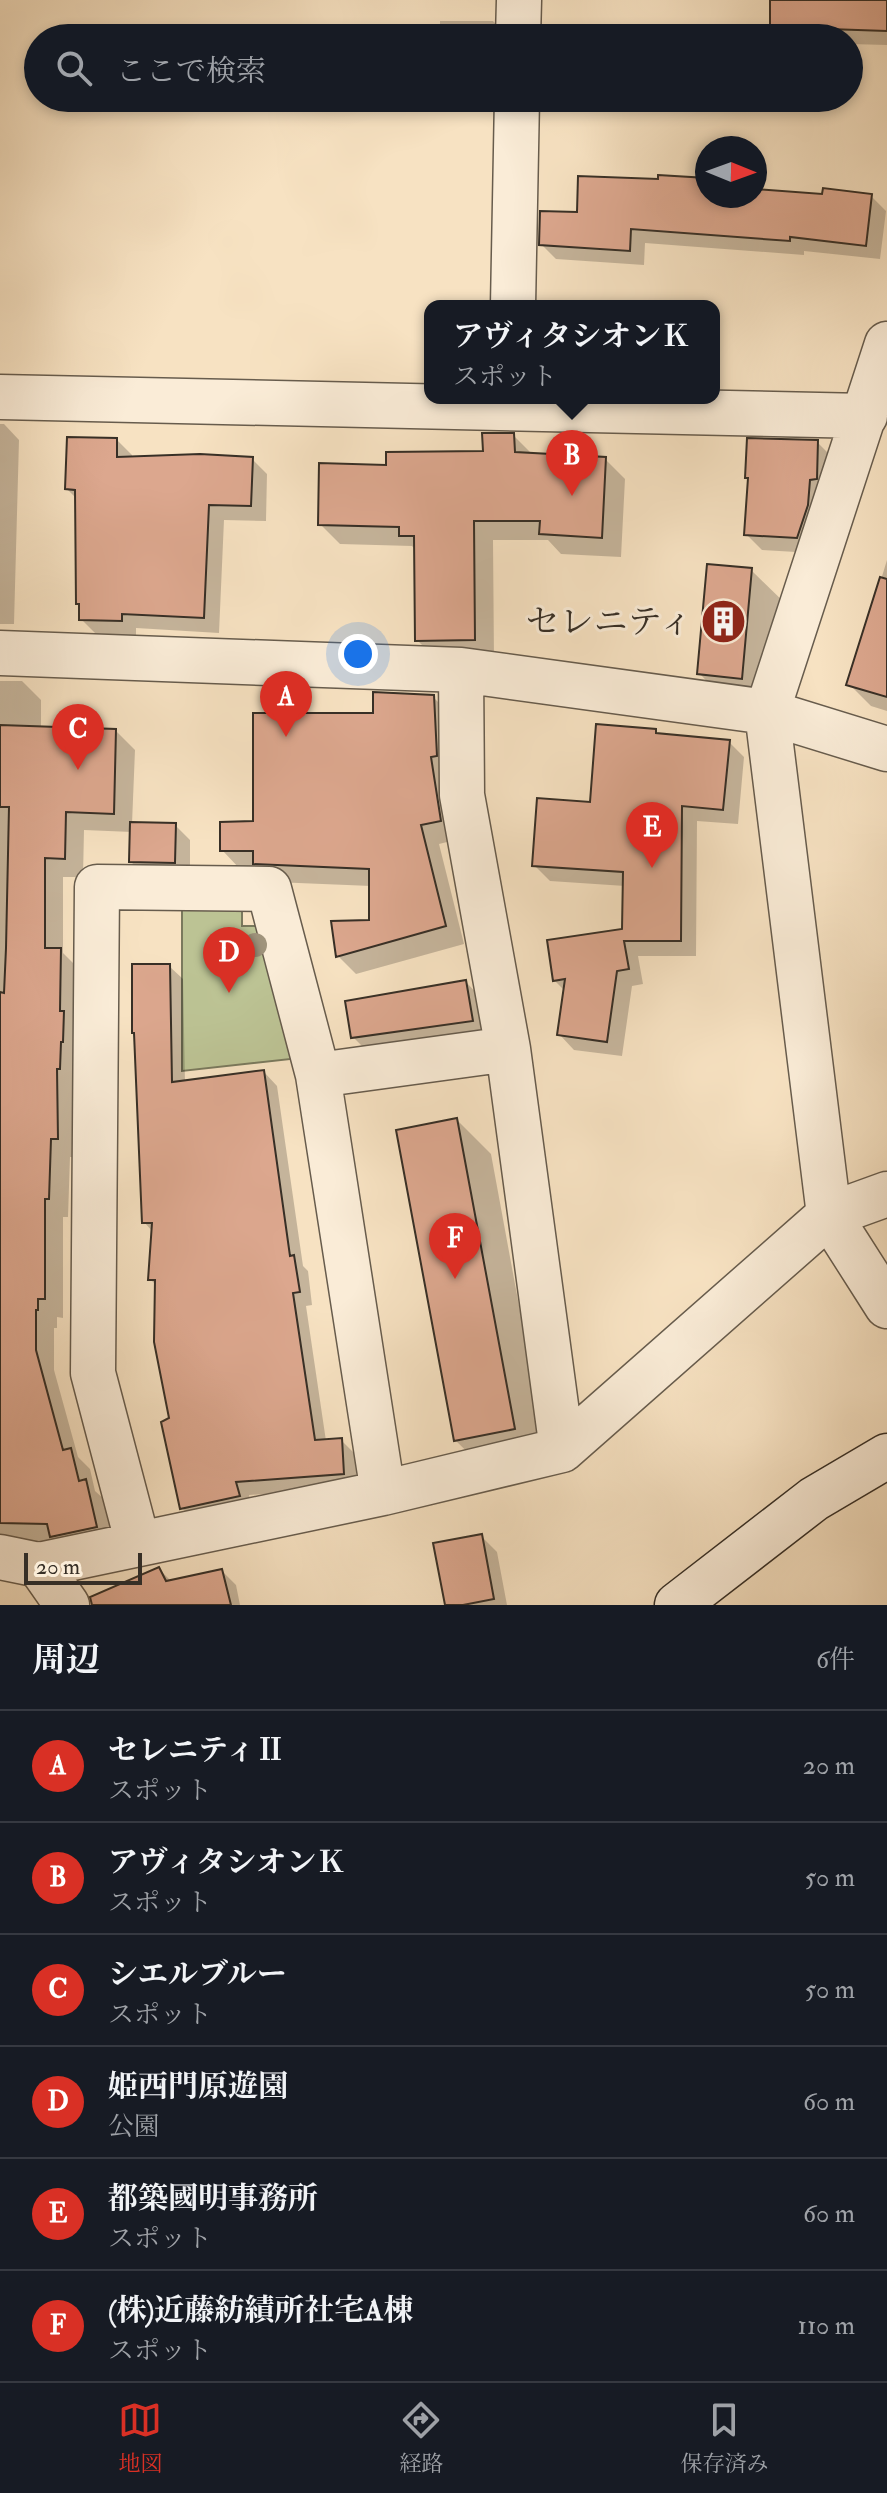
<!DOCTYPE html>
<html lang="ja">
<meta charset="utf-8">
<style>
body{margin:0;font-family:"IM FELL Double Pica","Noto Serif JP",serif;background:#20242c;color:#f1f3f6}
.compass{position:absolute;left:695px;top:136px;width:72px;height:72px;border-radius:50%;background:#171b24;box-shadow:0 4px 12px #0003;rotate:91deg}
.scale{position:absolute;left:24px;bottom:20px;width:118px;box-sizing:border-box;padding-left:8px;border:4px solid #372f26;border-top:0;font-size:22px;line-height:28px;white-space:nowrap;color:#372f26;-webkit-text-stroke:6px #faecd7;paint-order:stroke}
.you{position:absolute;left:358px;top:654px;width:28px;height:28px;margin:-20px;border:6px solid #fff;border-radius:50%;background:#1a73e8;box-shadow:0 0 0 12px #1a73e833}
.badge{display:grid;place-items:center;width:52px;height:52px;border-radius:50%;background:#d93025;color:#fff;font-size:26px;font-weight:700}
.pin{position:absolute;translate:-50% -66px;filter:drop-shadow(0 2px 4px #0008)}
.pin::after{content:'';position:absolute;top:42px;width:28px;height:24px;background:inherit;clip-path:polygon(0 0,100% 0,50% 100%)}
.popup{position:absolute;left:424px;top:300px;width:296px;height:104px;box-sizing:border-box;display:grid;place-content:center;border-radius:16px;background:#171b24;filter:drop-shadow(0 2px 6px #0005);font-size:26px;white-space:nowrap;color:#9ea1a6}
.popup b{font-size:30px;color:#f1f3f6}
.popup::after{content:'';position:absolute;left:50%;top:100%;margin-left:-16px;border:16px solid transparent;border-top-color:#171b24}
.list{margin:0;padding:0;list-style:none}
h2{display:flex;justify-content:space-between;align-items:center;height:104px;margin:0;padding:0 32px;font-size:34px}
h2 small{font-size:26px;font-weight:400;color:#9ea1a6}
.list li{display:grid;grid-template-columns:52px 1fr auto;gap:24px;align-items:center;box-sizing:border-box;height:112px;padding:0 32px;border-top:2px solid #363941}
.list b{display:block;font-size:30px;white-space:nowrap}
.list p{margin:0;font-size:26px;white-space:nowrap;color:#9ea1a6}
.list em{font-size:26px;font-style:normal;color:#9ea1a6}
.icon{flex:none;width:44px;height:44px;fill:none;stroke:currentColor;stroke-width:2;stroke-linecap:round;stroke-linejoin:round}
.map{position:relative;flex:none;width:887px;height:1605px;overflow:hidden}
.search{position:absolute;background:#171b24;box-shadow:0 4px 12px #0003;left:24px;right:24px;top:24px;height:88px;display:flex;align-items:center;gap:20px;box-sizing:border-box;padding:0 28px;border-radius:44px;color:#9ea1a6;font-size:30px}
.sheet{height:776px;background:#171b24}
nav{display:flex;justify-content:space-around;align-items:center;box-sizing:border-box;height:112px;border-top:2px solid #363941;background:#171b24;font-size:22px;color:#9ea1a6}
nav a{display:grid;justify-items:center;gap:4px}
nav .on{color:#d93025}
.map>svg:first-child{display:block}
.green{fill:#bcc394;stroke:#7a795d;stroke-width:2}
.shadow{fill:#0003}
.building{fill:#dca78e;stroke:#372f26;stroke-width:2}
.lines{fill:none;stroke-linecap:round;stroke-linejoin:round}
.minor-casing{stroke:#675c4d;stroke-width:47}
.tertiary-casing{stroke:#675c4d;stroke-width:47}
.secondary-casing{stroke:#372f26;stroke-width:47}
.minor{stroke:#faecd7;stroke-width:44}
.tertiary{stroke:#faecd7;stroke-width:44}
.secondary{stroke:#faecd7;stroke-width:44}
.tree{fill:#a0947c}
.labels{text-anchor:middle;stroke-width:6;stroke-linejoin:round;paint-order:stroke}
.poi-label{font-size:34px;fill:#372f26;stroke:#faecd7;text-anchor:end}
</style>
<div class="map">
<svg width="887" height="1605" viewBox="0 0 887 1605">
<rect width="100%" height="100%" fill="#f7e2c2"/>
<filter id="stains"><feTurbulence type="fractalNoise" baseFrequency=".0025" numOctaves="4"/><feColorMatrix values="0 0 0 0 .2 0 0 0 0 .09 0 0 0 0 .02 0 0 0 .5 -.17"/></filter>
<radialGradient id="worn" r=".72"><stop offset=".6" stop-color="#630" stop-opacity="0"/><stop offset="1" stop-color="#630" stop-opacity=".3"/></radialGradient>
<path class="green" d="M182,907L242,908V926H262L291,1059L182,1071Z"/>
<path class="shadow" d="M830,0H887V45L849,44V38H839L829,28Z
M440,21H493L508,38H440Z
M707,180V196H755V191L871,196L886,211L880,259L804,251V255L645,243L644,265L556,259L541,244L579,214Z
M0,424H4L19,440L14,624H0Z
M513,435L533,455L605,459L625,479L621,557L561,554L548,540H493L494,659L437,660L417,640L416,550L412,546L340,544L320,524L388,467L485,453Z
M117,440L132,455V459H252L267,474L266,521L224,520L219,633L136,628V636L97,635L81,619V607L78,603L77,499L67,489Z
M817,442L833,458L813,553L762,550L746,534L750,480L747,477Z
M887,560V711L871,706L849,684Z
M751,570L786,604L775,712L733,708L699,673Z
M0,681H22L41,700V728L116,731L135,750L132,824L175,825L190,840V878L147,877L131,862L132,832L84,830L83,877H63V953L79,969L77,1157H70L68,1217H63V1318L57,1317V1328H54V1370L78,1457L90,1469L95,1491L105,1500L115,1545L0,1542Z
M433,697L452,716L459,839L439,844L464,944L356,974L338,956L371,922V886L274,882L240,869L222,850L375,715Z
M655,731L659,735L729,742L744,757L738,824L697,821L696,956H638L643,984L632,986L622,1056L574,1050L559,1034L565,991L554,980L624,931L625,886L550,881L534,865L592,804Z
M169,966L183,979L185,1082L264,1072L277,1086L303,1266L308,1271L312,1305L306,1306L326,1441L341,1440L355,1454L357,1487L249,1495L252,1510L196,1522L182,1508L157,1286L150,1279L153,1232L144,1222Z
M466,982L481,998L488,1036L369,1053L353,1037Z
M457,1120L491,1154L548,1463L490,1474L455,1440Z
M481,1536L497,1552L507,1605H447Z
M159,1569L172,1582L222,1571L236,1585L240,1605H123Z"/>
<path class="building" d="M770,0H887V31L770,27Z
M658,175L707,178V196H755V189L822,194L823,188L872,194L866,246L790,237V241L631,229L630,251L539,245L540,211L577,212L578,176L658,179Z
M482,433H514L515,452L606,457L602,538L539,534L540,521H474L475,640L415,641L414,536H399V527L318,525L319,463L386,465V452L483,451Z
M67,437L117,438V457L200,454L253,457L251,506L209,505L204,618L122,614V621L79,620V604H76L75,490L65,489Z
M747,438L818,440L817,479L810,480L808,505L797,538L744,535L748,478H745Z
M707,564L752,568L742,679L697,674Z
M880,577L887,579V697L846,685Z
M373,692L434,695L437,756L431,757L441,821L421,825L446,926L336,957L331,921L369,920V869L253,864V851H220V822L253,821V713H373Z
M596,724L656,729V733L730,740L723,810L682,806L681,941H624L629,969L617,971L607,1042L557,1035L565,979L553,981L547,940L622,929L623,872L532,866L537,798L590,802Z
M0,725L116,729L114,814L66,812L65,859L45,858V948H61L60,1011H64L63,1042H61L60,1069H57L58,1139H51L49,1199H45V1299H38V1310H36V1350L63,1450L71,1448L79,1481L86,1479L97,1527L50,1537L47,1524L0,1523V992L4,993L6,948L9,807H0Z
M130,822L176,823L175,863L129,862Z
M132,964H170L172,1082L264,1070L290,1256L294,1255L300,1292L293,1293L315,1440L342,1438L344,1474L236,1482L240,1496L180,1509L161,1422L169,1418L154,1342L155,1280H148L152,1223H142L134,1033H132Z
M466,980L473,1021L351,1038L345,1001Z
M457,1118L515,1429L454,1441L396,1130Z
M482,1534L494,1599L463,1605H445L433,1543Z
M159,1567L166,1581L222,1569L231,1605H92L90,1597Z"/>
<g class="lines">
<defs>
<path id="minor" d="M518,38L519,0
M513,306L517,98
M887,344L767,712L829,1215L887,1306
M0,397L865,416
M0,653L461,670L767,712L887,749
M461,670L462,795L508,1049L562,1450
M318,1075L508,1049
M138,1544L93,1373L97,887L269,889L318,1075L383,1493
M0,1557L39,1565L383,1493L562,1450L829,1215L887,1194"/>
<path id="tertiary" d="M39,1565L67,1605"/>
<path id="secondary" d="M677,1605L814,1499L887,1456"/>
</defs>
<use href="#minor" class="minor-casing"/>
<use href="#tertiary" class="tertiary-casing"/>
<use href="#secondary" class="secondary-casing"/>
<use href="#minor" class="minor"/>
<use href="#tertiary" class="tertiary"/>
<use href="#secondary" class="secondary"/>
</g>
<circle class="tree" cx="255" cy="945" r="12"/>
<defs>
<symbol id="building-disc" viewBox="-11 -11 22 22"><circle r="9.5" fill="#8f2418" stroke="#faecd7"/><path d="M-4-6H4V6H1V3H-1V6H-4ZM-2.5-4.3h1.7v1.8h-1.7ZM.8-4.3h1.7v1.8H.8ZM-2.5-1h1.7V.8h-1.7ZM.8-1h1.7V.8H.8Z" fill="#fff"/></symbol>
</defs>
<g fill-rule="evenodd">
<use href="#building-disc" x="698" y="596" width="51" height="51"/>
</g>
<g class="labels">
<g class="poi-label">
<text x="693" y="633">セレニティ</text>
</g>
</g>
<rect width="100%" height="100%" filter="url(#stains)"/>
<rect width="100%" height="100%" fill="url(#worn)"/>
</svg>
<svg class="compass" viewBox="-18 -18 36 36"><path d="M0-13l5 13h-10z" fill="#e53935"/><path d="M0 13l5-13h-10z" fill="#9ea1a6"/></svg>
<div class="scale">20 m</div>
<div class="you"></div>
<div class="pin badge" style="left:286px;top:737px">A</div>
<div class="pin badge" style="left:572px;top:496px">B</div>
<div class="popup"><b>アヴィタシオンＫ</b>スポット</div>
<div class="pin badge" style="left:78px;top:770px">C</div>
<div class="pin badge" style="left:229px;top:993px">D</div>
<div class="pin badge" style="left:652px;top:868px">E</div>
<div class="pin badge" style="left:455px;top:1279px">F</div>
<div class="search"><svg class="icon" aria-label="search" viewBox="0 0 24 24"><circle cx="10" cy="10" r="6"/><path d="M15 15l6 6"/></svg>ここで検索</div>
</div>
<section class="sheet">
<h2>周辺<small>6件</small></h2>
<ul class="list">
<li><span class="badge">A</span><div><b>セレニティⅡ</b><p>スポット</p></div><em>20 m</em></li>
<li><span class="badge">B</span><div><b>アヴィタシオンＫ</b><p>スポット</p></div><em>50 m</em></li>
<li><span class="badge">C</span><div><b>シエルブルー</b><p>スポット</p></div><em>50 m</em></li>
<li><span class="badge">D</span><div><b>姫西門原遊園</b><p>公園</p></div><em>60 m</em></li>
<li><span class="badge">E</span><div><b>都築國明事務所</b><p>スポット</p></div><em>60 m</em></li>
<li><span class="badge">F</span><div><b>(株)近藤紡績所社宅A棟</b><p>スポット</p></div><em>110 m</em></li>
</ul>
</section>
<nav>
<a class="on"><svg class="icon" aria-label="map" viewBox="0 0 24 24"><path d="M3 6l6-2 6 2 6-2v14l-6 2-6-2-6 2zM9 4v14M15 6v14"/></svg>地図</a>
<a><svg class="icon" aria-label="directions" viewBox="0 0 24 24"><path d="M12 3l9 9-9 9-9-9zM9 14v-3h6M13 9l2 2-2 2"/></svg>経路</a>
<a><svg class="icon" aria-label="saved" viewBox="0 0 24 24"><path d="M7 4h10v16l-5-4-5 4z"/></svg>保存済み</a>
</nav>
